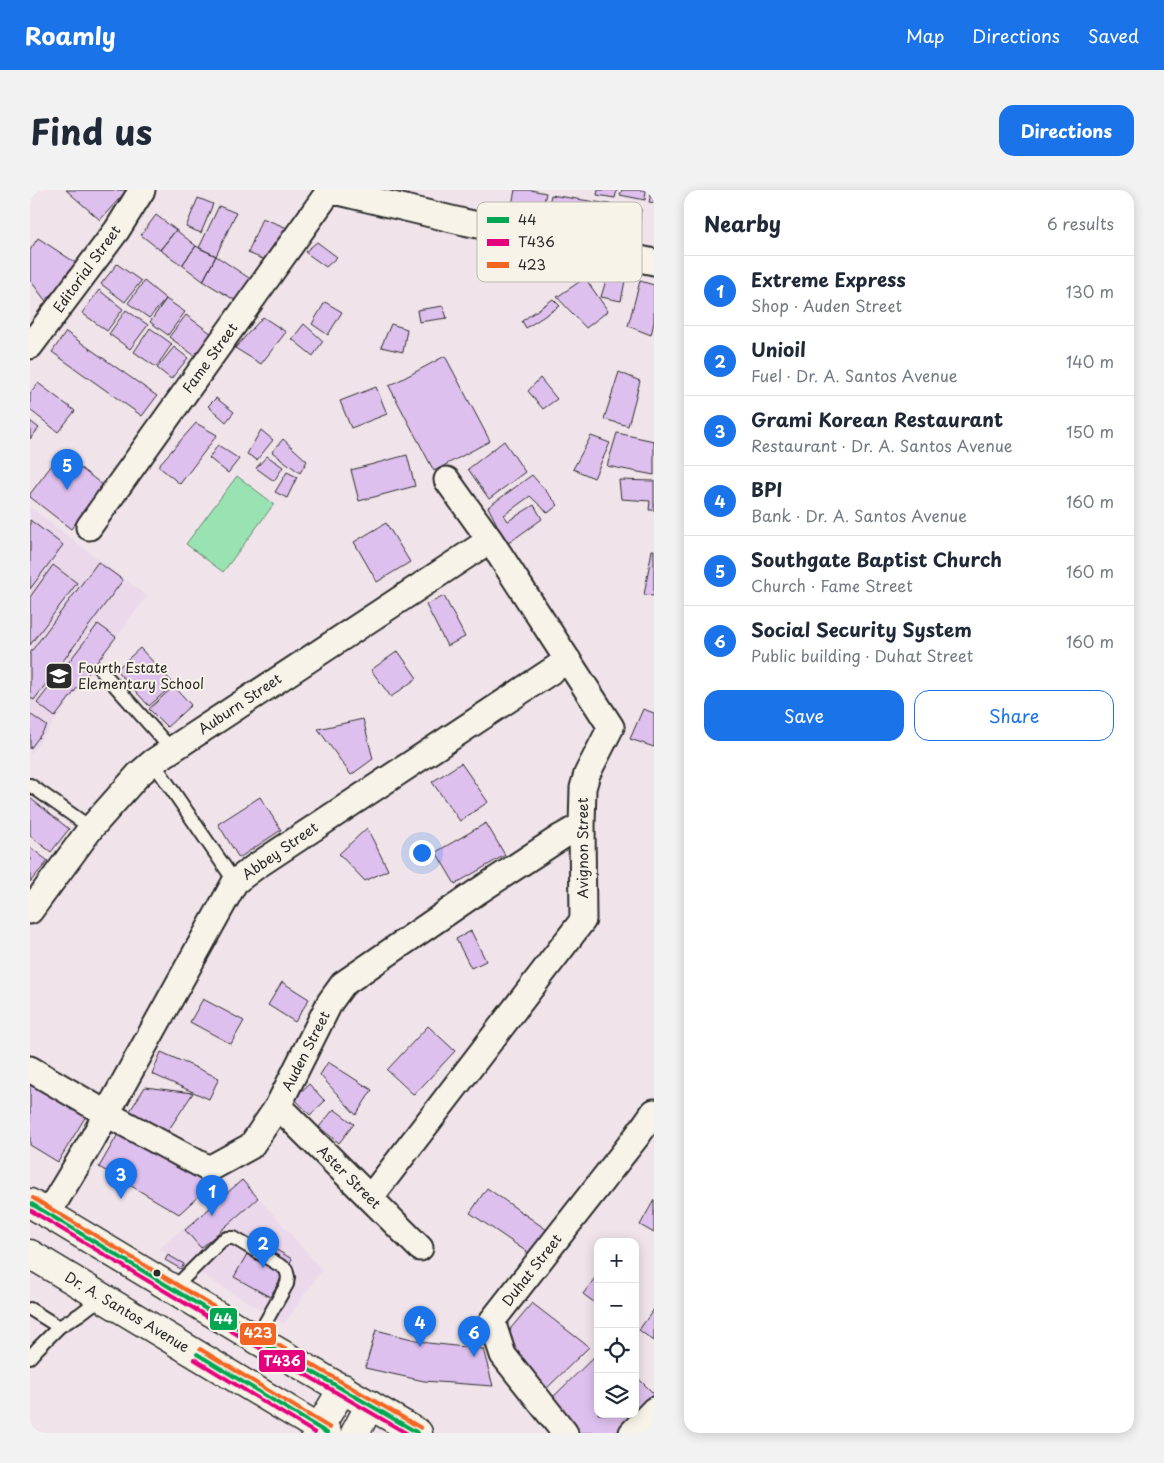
<!DOCTYPE html>
<meta charset="utf-8">
<style>
body{margin:0;font-family:"Playpen Sans",sans-serif;background:#f2f2f3;color:#1f2937}
.controls{position:absolute;right:15px;bottom:15px;display:grid;overflow:hidden;border-radius:10px;box-shadow:0 2px 12px #0003}
.controls button{width:45px;height:45px;display:grid;place-items:center;padding:0;border:0;border-bottom:1px solid #e0e1e3;background:#fff;color:#1f2937;font:25px sans-serif}
.you{position:absolute;left:391px;top:662px;width:18px;height:18px;margin:-12px;border:4px solid #fff;border-radius:50%;background:#1a73e8;box-shadow:0 0 0 8px #1a73e833}
.badge{display:grid;place-items:center;width:32px;height:32px;border-radius:50%;background:#1a73e8;color:#fff;font-size:16px;font-weight:700}
.pin{position:absolute;translate:-50% -41px;filter:drop-shadow(0 1px 2px #0008)}
.pin::after{content:'';position:absolute;top:26px;width:18px;height:15px;background:inherit;clip-path:polygon(0 0,100% 0,50% 100%)}
.list{margin:0;padding:0;list-style:none}
h2{display:flex;justify-content:space-between;align-items:center;height:65px;margin:0;padding:0 20px;font-size:21px}
h2 small{font-size:16px;font-weight:400;color:#747a83}
.list li{display:grid;grid-template-columns:32px 1fr auto;gap:15px;align-items:center;box-sizing:border-box;height:70px;padding:0 20px;border-top:1px solid #e0e1e3}
.list b{display:block;font-size:19px;white-space:nowrap}
.list p{margin:0;font-size:16px;white-space:nowrap;color:#747a83}
.list em{font-size:16px;font-style:normal;color:#747a83}
.actions{display:flex;gap:10px;padding:15px 20px}
.actions a{flex:1;padding:11px 0;border:1px solid #1a73e8;border-radius:15px;text-align:center;font-size:18px;color:#1a73e8}
.actions .main{background:#1a73e8;color:#fff}
.icon{flex:none;width:28px;height:28px;fill:none;stroke:currentColor;stroke-width:2;stroke-linecap:round;stroke-linejoin:round}
.map{position:relative;flex:none;width:624px;height:1243px;overflow:hidden;border-radius:15px}
header{display:flex;align-items:center;gap:30px;box-sizing:border-box;height:70px;padding:0 25px;background:#1a73e8;color:#fff}
header strong{font-size:24px}
nav{display:flex;gap:28px;margin-inline-start:auto;font-size:18px}
.intro{display:flex;align-items:center;justify-content:space-between;box-sizing:border-box;height:120px;padding:0 30px}
h1{margin:0;font-size:35px}
.button{padding:12px 22px;border-radius:15px;background:#1a73e8;color:#fff;font-size:18px;font-weight:700}
main{display:flex;gap:30px;padding:0 30px}
aside{flex:1;background:#fff;border-radius:15px;box-shadow:0 2px 12px #0003}
.map>svg:first-child{display:block}
.built{fill:#ebd9eb}
.green{fill:#99e3b2;stroke:#62876e}
.building{fill:#dec0ee;stroke:#2b2b2b}
.lines{fill:none;stroke-linecap:round;stroke-linejoin:round}
.lane-casing{stroke:#2b2b2b;stroke-width:16}
.street-casing{stroke:#2b2b2b;stroke-width:29}
.secondary-casing{stroke:#2b2b2b;stroke-width:31}
.primary-casing{stroke:#2b2b2b;stroke-width:31}
.lane{stroke:#f7f3e8;stroke-width:12}
.street{stroke:#f7f3e8;stroke-width:25}
.secondary{stroke:#f7f3e8;stroke-width:28}
.primary{stroke:#f7f3e8;stroke-width:28}
.bus-1-casing{stroke:#f7f3e8;stroke-width:8}
.bus-2-casing{stroke:#f7f3e8;stroke-width:8}
.bus-3-casing{stroke:#f7f3e8;stroke-width:8}
.bus-1{stroke:#00a651;stroke-width:4}
.bus-2{stroke:#e5007d;stroke-width:4}
.bus-3{stroke:#f26522;stroke-width:4}
.bus-dot{fill:#2b2b2b;stroke:#f7f3e8;stroke-width:2}
.labels{text-anchor:middle;stroke-width:4;stroke-linejoin:round;paint-order:stroke}
.street-label{font-size:14px;fill:#2b2b2b;stroke:#f7f3e8}
.poi-label{font-size:14px;fill:#2b2b2b;stroke:#f7f3e8;text-anchor:start}
.key{fill:#f7f3e8;stroke:#bab7af;stroke-width:1}
.key-label{font-size:14px;fill:#2b2b2b}
.line-badge{stroke:#f7f3e8;stroke-width:2}
.badge-label{font-size:14px;text-anchor:middle;font-weight:bold;fill:#fff}
</style>
<header>
<strong>Roamly</strong>
<nav><a>Map</a><a>Directions</a><a>Saved</a></nav>
</header>
<div class="intro"><h1>Find us</h1><a class="button">Directions</a></div>
<main>
<div class="map">
<svg width="624" height="1243" viewBox="0 0 624 1243">
<rect width="100%" height="100%" fill="#f0e4ea"/>
<filter id="ink" filterUnits="userSpaceOnUse"><feTurbulence type="fractalNoise" baseFrequency=".02" numOctaves="2"/><feDisplacementMap in="SourceGraphic" scale="10" xChannelSelector="R" yChannelSelector="G"/><feConvolveMatrix kernelMatrix="1 2 1 2 8 2 1 2 1" color-interpolation-filters="sRGB"/></filter>
<g filter="url(#ink)">
<path class="built" d="M0,317L117,406L0,565Z
M212,988L292,1080L254,1134L129,1059Z"/>
<path class="green" d="M207,286L244,314L193,382L156,354Z"/>
<path class="building" d="M36,0H97L70,30Z
M485,0H501L516,3L508,40L478,34Z
M568,0H587L585,8L567,5Z
M592,0H616L615,10L590,5Z
M622,0H624V13L619,12Z
M521,5L611,19L607,61L512,44Z
M168,8L183,14L171,43L156,37Z
M189,16L206,23L186,66L169,58Z
M126,25L146,40L130,60L111,45Z
M232,28L260,39L245,74L218,63Z
M146,40L166,56L152,75L130,60Z
M8,48L46,73L18,114L0,90V60Z
M287,52L307,67L296,77L275,62Z
M166,56L186,66L173,91L152,75Z
M186,66L222,90L208,112L173,91Z
M87,74L111,91L95,112L71,94Z
M578,84L596,86L591,111L571,107Z
M555,88L578,121L556,138L527,107Z
M114,91L136,109L119,128L98,113Z
M610,91L624,95V132L621,145L598,136Z
M69,100L93,119L77,141L52,123Z
M136,109L155,122L138,145L120,132Z
M523,109L530,116L496,138L492,131Z
M295,112L312,122L298,145L282,134Z
M413,116L417,128L389,132L387,120Z
M96,120L118,135L100,159L79,144Z
M156,125L182,144L165,166L139,147Z
M233,127L256,142L231,174L205,158Z
M274,134L293,151L283,166L262,149Z
M361,134L377,139L373,162L351,157Z
M120,138L142,154L126,177L104,162Z
M36,142L127,206L112,226L22,162Z
M144,157L158,168L141,189L127,178Z
M415,166L460,251L404,281L359,196Z
M589,182L610,191L598,236L574,229Z
M510,188L527,209L513,219L498,201Z
M8,193L45,221L28,242L0,220V203Z
M346,197L357,224L321,238L310,211Z
M186,208L204,222L196,232L178,216Z
M0,231L9,238L0,249Z
M166,233L187,245L150,294L128,276Z
M231,240L243,250L227,270L217,264Z
M587,243L624,251V285L577,276Z
M561,246L580,253L564,288L543,279Z
M253,249L277,271L270,283L242,262Z
M474,251L495,282L459,309L438,279Z
M188,255L209,269L198,283L179,268Z
M31,263L74,296L41,339L0,307V304Z
M377,265L385,296L329,311L321,280Z
M237,266L253,277L244,291L226,278Z
M257,282L267,287L257,308L245,302Z
M502,285L528,315L518,323L500,306L474,325L478,331L504,315L512,329L477,354L458,317Z
M589,290L624,291V320H619L620,311L591,309Z
M0,330L33,355L0,399Z
M356,333L380,372L347,392L324,352Z
M622,360H624V406L614,405Z
M68,372L93,390L4,510L0,507V463Z
M23,375L47,393L0,455V407Z
M414,406L435,447L417,456L396,415Z
M68,434L86,447L25,527L7,513Z
M110,458L144,494L119,516L86,480Z
M368,461L387,488L361,507L341,480Z
M144,496L161,515L137,537L119,519Z
M613,519L624,523V557L600,549Z
M0,524L17,536L0,559Z
M333,529L343,569L321,585L288,539Z
M431,573L458,612L430,631L402,592Z
M230,607L251,640L209,668L188,634Z
M0,608L39,639L21,662L0,646Z
M456,633L475,665L425,694L406,662Z
M337,638L358,680L335,691L309,664Z
M0,657L18,671L0,692Z
M441,741L456,771L441,778L426,749Z
M252,792L279,809L265,832L238,815Z
M173,809L214,831L201,854L160,832Z
M398,836L425,861L384,905L357,880Z
M131,862L189,888L179,909L122,884Z
M298,872L342,900L326,925L290,885Z
M0,893L56,926L28,972L0,955Z
M279,894L295,911L280,925L264,908Z
M115,897L163,903L134,947L98,924Z
M304,919L324,934L309,953L289,937Z
M91,939L185,991L149,1024L69,977Z
M212,990L228,1008L171,1058L155,1040Z
M457,998L517,1040L500,1064L440,1023Z
M624,1010V1043L610,1035Z
M226,1048L262,1069L240,1107L204,1087Z
M138,1065L154,1074L151,1079L135,1070Z
M568,1084V1115L553,1104Z
M502,1113L559,1157L514,1201L477,1153L481,1138Z
M624,1119V1151L609,1140Z
M346,1140L398,1153L453,1159L463,1196L394,1191L335,1178Z
M568,1163V1224H605L586,1243H551L519,1211Z
M605,1185L624,1204V1206L605,1224Z"/>
<g class="lines">
<defs>
<path id="lane" d="M71,480L142,560
M123,572L205,692
M0,595L61,638
M144,1098L191,1051L197,1048H204L256,1079L258,1087L257,1094L226,1149
M0,1119L29,1137
M0,1167L8,1158L29,1137L50,1124L72,1107"/>
<path id="street" d="M300,0L434,32L624,72
M0,156L87,40L112,0
M59,337L300,0
M0,721L61,638L108,585L123,572L460,350
M0,879L77,924L179,979L221,956L248,916L300,812L313,794L447,702L531,647L552,635
M248,916L390,1058
M340,1008L553,730L552,635L553,598L557,584L581,537L460,350L417,290
M18,1023L61,952L205,692L225,677L538,470
M535,1243L473,1165L462,1131L607,946L624,922
M602,1243L624,1220"/>
<path id="secondary" d="M286,1243L313,1198
M325,1243L340,1215"/>
<path id="primary" d="M0,1013L226,1149L388,1243
M0,1064L297,1243"/>
</defs>
<use href="#lane" class="lane-casing"/>
<use href="#street" class="street-casing"/>
<use href="#secondary" class="secondary-casing"/>
<use href="#primary" class="primary-casing"/>
<use href="#lane" class="lane"/>
<use href="#street" class="street"/>
<use href="#secondary" class="secondary"/>
<use href="#primary" class="primary"/>
<defs>
<path id="bus-1" d="M0,1013L226,1149L388,1243
M167,1164L297,1243"/>
<path id="bus-2" d="M0,1020L223,1154L376,1243
M164,1169L285,1243"/>
<path id="bus-3" d="M3,1008L229,1144L391,1238
M170,1159L300,1238"/>
</defs>
<use href="#bus-1" class="bus-1-casing"/>
<use href="#bus-2" class="bus-2-casing"/>
<use href="#bus-3" class="bus-3-casing"/>
<use href="#bus-1" class="bus-1"/>
<use href="#bus-2" class="bus-2"/>
<use href="#bus-3" class="bus-3"/>
</g>
</g>
<defs>
<symbol id="school-square" viewBox="-11 -11 22 22"><rect x="-9" y="-9" width="18" height="18" rx="4" fill="#2b2b2b" stroke="#f7f3e8"/><path d="M0-5L7-2L0 1L-7-2ZM-4 1L0 2.5L4 1V4Q0 6-4 4Z" fill="#fff"/></symbol>
</defs>
<g fill-rule="evenodd">
<use href="#school-square" x="13" y="470" width="32" height="32"/>
</g>
<circle class="bus-dot" cx="127" cy="1083" r="4.5"/>
<g class="labels">
<g class="street-label">
<text transform="translate(57 79) rotate(-54)" y="5">Editorial Street</text>
<text transform="translate(180 168) rotate(-54)" y="5">Fame Street</text>
<text transform="translate(210 514) rotate(-34)" y="5">Auburn Street</text>
<text transform="translate(553 658) rotate(-90)" y="5">Avignon Street</text>
<text transform="translate(250 661) rotate(-35)" y="5">Abbey Street</text>
<text transform="translate(276 861) rotate(-63)" y="5">Auden Street</text>
<text transform="translate(319 987) rotate(45)" y="5">Aster Street</text>
<text transform="translate(502 1080) rotate(-52)" y="5">Duhat Street</text>
<text transform="translate(97 1122) rotate(31)" y="5">Dr. A. Santos Avenue</text>
</g>
<g class="poi-label">
<text x="48" y="483">Fourth Estate<tspan x="48" dy="16">Elementary School</tspan></text>
</g>
</g>
<rect x="447" y="12" width="165" height="80" rx="8" class="key"/>
<rect x="457" y="27" width="22" height="6" fill="#00a651"/>
<rect x="457" y="49" width="22" height="7" fill="#e5007d"/>
<rect x="457" y="72" width="22" height="6" fill="#f26522"/>
<g class="key-label">
<text x="488" y="35">44</text>
<text x="488" y="57">T436</text>
<text x="488" y="80">423</text>
</g>
<g class="line-badge">
<rect x="179" y="1117" width="29" height="24" rx="5" fill="#00a651"/>
<rect x="209" y="1132" width="38" height="24" rx="5" fill="#f26522"/>
<rect x="228" y="1159" width="48" height="24" rx="5" fill="#e5007d"/>
</g>
<g class="badge-label">
<text x="193" y="1134">44</text>
<text x="228" y="1148">423</text>
<text x="252" y="1176">T436</text>
</g>
</svg>
<div class="controls">
<button>+</button>
<button>−</button>
<button><svg class="icon" aria-label="locate" viewBox="0 0 24 24"><circle cx="12" cy="12" r="6"/><path d="M12 2v4M12 18v4M2 12h4M18 12h4"/></svg></button>
<button><svg class="icon" aria-label="layers" viewBox="0 0 24 24"><path d="M12 4l9 5-9 5-9-5zM3 14l9 5 9-5"/></svg></button>
</div>
<div class="you"></div>
<div class="pin badge" style="left:182px;top:1026px">1</div>
<div class="pin badge" style="left:233px;top:1078px">2</div>
<div class="pin badge" style="left:91px;top:1009px">3</div>
<div class="pin badge" style="left:390px;top:1157px">4</div>
<div class="pin badge" style="left:37px;top:300px">5</div>
<div class="pin badge" style="left:444px;top:1167px">6</div>
</div>
<aside>
<h2>Nearby<small>6 results</small></h2>
<ul class="list">
<li><span class="badge">1</span><div><b>Extreme Express</b><p>Shop · Auden Street</p></div><em>130 m</em></li>
<li><span class="badge">2</span><div><b>Unioil</b><p>Fuel · Dr. A. Santos Avenue</p></div><em>140 m</em></li>
<li><span class="badge">3</span><div><b>Grami Korean Restaurant</b><p>Restaurant · Dr. A. Santos Avenue</p></div><em>150 m</em></li>
<li><span class="badge">4</span><div><b>BPI</b><p>Bank · Dr. A. Santos Avenue</p></div><em>160 m</em></li>
<li><span class="badge">5</span><div><b>Southgate Baptist Church</b><p>Church · Fame Street</p></div><em>160 m</em></li>
<li><span class="badge">6</span><div><b>Social Security System</b><p>Public building · Duhat Street</p></div><em>160 m</em></li>
</ul>
<div class="actions"><a class="main">Save</a><a>Share</a></div>
</aside>
</main>
